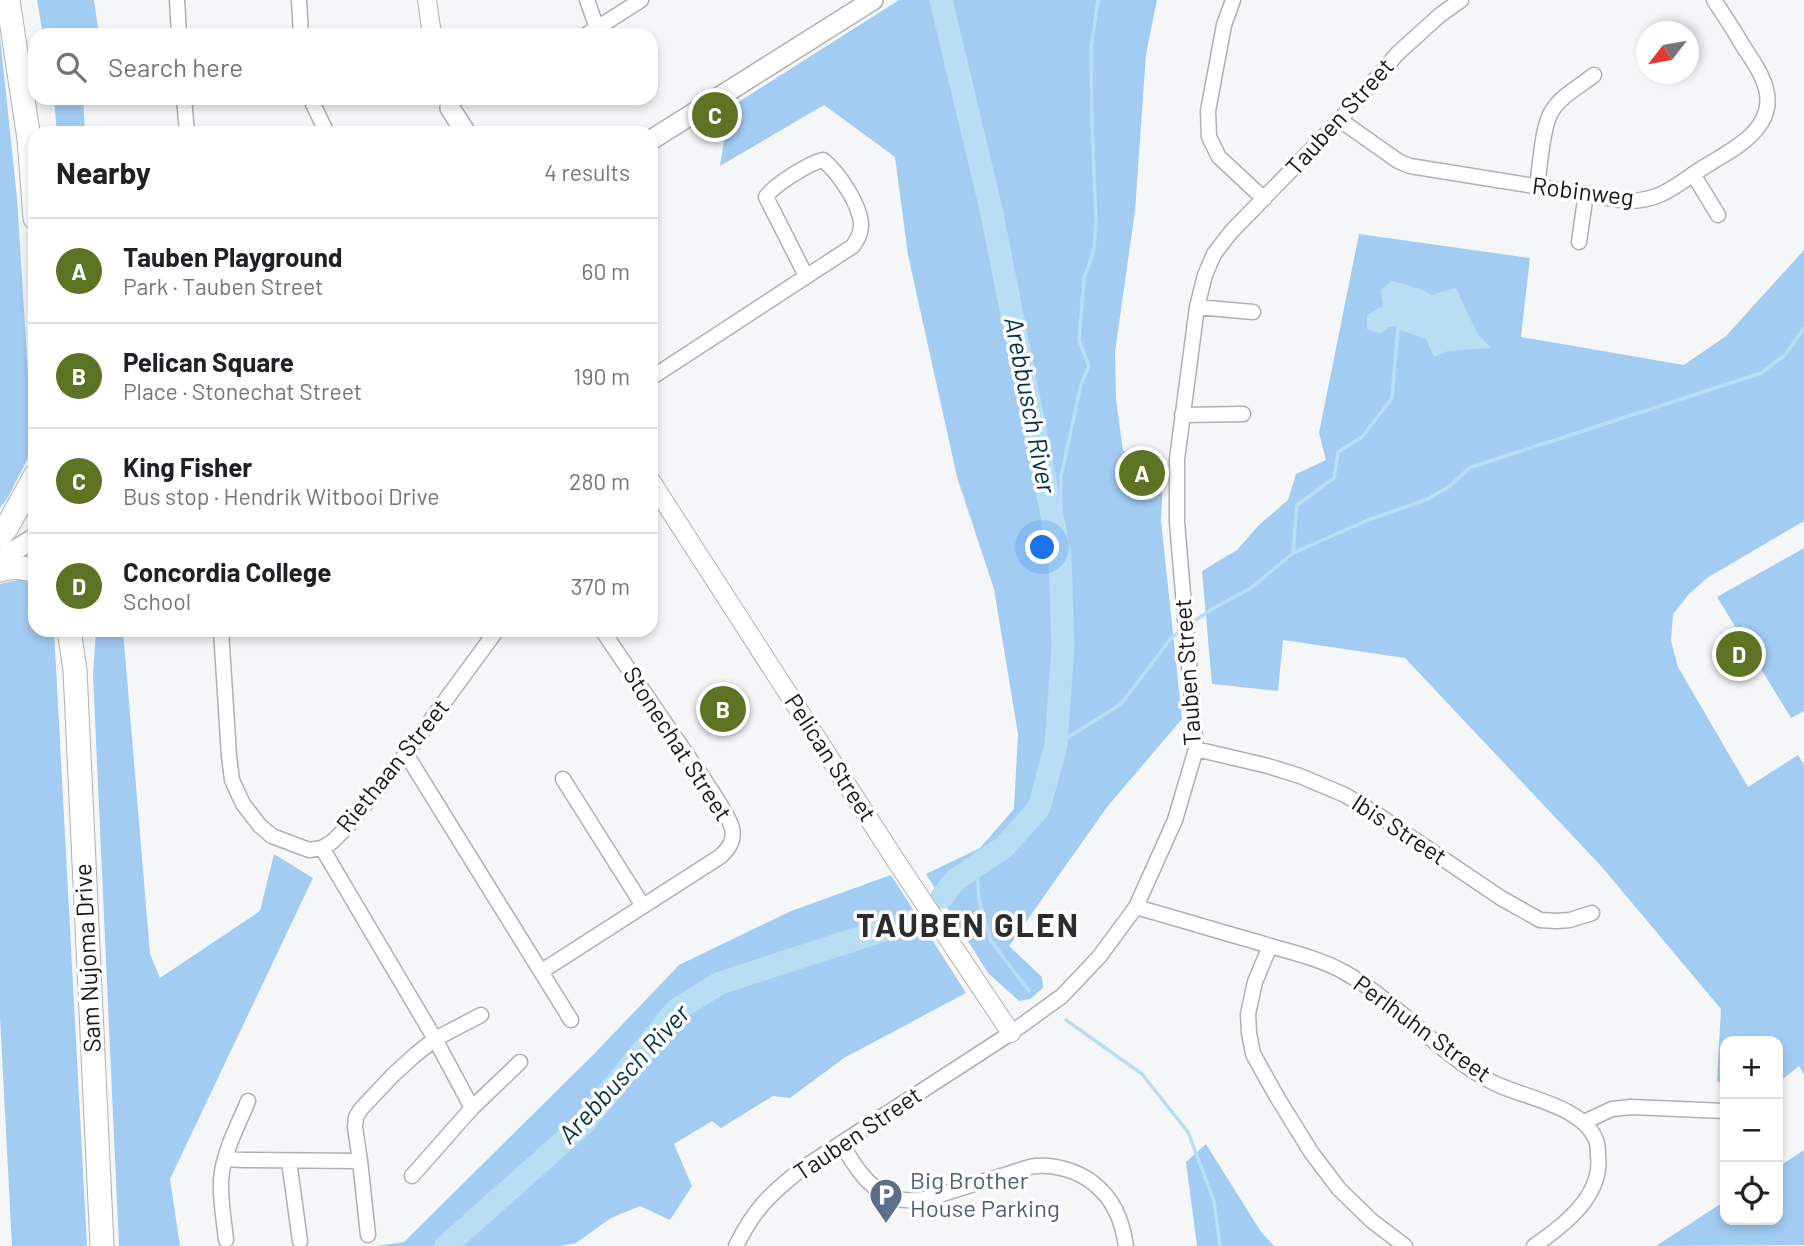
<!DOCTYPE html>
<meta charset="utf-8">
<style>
body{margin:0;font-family:Barlow,sans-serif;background:#f6f6f6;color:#202124}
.controls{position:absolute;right:21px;bottom:21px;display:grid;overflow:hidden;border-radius:14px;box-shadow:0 4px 10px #0003}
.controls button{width:63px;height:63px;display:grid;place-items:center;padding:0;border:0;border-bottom:2px solid #e0e0e0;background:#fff;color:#202124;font:35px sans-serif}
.compass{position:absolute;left:1636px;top:21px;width:63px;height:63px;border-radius:50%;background:#fff;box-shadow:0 4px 10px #0003;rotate:239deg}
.you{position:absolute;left:1043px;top:548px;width:24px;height:24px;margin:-18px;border:5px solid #fff;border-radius:50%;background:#1a73e8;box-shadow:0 0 0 10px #1a73e833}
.badge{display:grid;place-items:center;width:46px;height:46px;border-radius:50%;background:#5c7324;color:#fff;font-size:23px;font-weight:700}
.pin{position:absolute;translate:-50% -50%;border:4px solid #fff;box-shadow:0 2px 7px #0006}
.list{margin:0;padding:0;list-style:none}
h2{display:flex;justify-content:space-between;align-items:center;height:91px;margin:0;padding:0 28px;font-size:30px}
h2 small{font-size:23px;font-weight:400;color:#757577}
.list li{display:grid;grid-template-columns:46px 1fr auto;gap:21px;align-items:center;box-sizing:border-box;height:105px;padding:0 28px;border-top:2px solid #e0e0e0}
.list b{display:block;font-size:26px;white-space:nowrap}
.list p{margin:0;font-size:23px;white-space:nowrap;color:#757577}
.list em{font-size:23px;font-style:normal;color:#757577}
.icon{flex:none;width:38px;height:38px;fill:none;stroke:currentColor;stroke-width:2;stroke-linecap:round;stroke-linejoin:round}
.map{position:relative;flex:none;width:1804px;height:1246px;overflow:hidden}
.search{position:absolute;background:#fff;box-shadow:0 4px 10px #0003;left:28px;top:28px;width:630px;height:77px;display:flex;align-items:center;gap:18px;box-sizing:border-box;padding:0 24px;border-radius:21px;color:#757577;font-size:26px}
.panel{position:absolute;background:#fff;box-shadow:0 4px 10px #0003;left:28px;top:126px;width:630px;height:511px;border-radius:21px}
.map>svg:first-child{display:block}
.green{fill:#a3ccf3}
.water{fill:#b8def3}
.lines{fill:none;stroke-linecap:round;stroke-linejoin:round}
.stream{stroke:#b8def3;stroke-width:3.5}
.river{stroke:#b8def3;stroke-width:23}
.minor-casing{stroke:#aeb1b3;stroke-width:17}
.tertiary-casing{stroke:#aeb1b3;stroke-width:20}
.secondary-casing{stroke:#aeb1b3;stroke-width:22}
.trunk-casing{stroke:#aeb1b3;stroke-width:25}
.minor{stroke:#fff;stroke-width:14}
.tertiary{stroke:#fff;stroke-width:18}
.secondary{stroke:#fff;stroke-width:19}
.trunk{stroke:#fff;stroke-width:23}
.labels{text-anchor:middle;stroke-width:7;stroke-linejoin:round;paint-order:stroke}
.street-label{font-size:24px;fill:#171718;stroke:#fff}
.service-label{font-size:24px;fill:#4e5e75;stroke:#fff;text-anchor:start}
.water-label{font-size:26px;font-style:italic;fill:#023449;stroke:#fff}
.district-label{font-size:32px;font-weight:bold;letter-spacing:2px;fill:#2a2c2d;stroke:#fff}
</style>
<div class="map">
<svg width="1804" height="1246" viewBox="0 0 1804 1246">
<rect width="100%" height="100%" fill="#f4f6f8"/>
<path class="green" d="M37,0H94L99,35H43Z
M899,0H1157L1146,54L1135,211L1115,352L1116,399L1123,451L1164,456L1161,520L1182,719L1107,807L1009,946L1042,977L1043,988L1030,999L1019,1001L988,973L926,874L980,848L1014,809L1018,734L994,589L957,477L908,255L895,157L824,105L720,166L729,108Z
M0,37L17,198L30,406L31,452L7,499L0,508Z
M54,98H83L85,133H57Z
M1359,234L1530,258L1521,337L1684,365L1726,336L1804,250V521L1707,578L1689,594L1673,614L1671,641L1678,667L1748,787L1798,755L1804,765V1075L1799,1066L1778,1083V1041H1725V1085L1717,1081L1721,1009L1601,866L1405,658L1283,640L1278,691L1212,684L1202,571L1237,550L1259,525L1288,500L1296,474L1326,460L1319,433Z
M1804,548V711L1791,718L1717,597Z
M22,579L35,586V630H54L87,1246H12L0,1017V584Z
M96,630H123L150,954L160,978L260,911L274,854L313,878L170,1179L180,1246H119L93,674Z
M891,875L966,993L844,1058L790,1098L773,1096L721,1128L712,1121L674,1144L692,1186L670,1220L640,1206L611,1218L576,1243L560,1246H376L404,1242L595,1053L679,965L791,911Z
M1206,1144L1261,1232L1274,1246H1197L1186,1162Z
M1804,1150V1245L1656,1246L1725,1201V1220H1778V1167Z"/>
<path class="water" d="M1392,281C1399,282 1403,284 1409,286C1419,290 1423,288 1431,295L1456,288L1477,333L1491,348L1448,351L1434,357L1426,339L1402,331L1396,326L1389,327L1380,334L1367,329V315L1383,306L1381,290Z"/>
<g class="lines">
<path class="stream" d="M1293,552L1297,505L1334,478L1338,452L1362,437L1392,398L1398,328
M1060,556L1061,477L1081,384L1089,366L1079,340L1084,279L1094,250L1096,220L1092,121L1091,49L1098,0
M1189,625L1212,609L1251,588L1293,553L1368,520L1428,499L1450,486L1469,468L1761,373L1785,355L1804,328
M1056,745L1121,704L1172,637L1183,630
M977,865L979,900L991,941L1029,991
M1066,1020L1142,1074L1188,1132L1214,1201L1220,1246"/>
<path class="river" d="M941,0L991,209L1060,556L1063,647L1056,745L1039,808L1004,847L954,881L942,897
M446,1246L583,1124L676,1010L720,983L909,922"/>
<defs>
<path id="minor" d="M177,0L179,35
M299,0L301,35
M587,0L597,28
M1233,0L1224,25L1208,111L1209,137L1219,157L1264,199
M586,35L641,0
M184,98L187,133
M310,98L327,133
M1340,120L1398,161L1410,166L1627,201C1662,201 1676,185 1704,167C1720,157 1740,147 1753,133C1782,103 1762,74 1743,46C1734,30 1724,15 1714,0
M1693,174L1718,215
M1537,186C1540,168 1542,125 1552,111C1561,96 1580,86 1594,75
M1579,242L1586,193
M1197,307L1253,312
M651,378L853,246C857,240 861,234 861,226C861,205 838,172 823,160C809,163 774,185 766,197L806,276
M1182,415L1243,414
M221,630L229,756L232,780L243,804L260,826L272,836L309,850L322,848L332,842L347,827L406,754L497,630
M1196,749L1268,766L1300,776L1345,795L1378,815L1501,898L1540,920L1557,921L1570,920L1592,913
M406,754L571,1020
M563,779L643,906
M322,848L435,1039L472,1108
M1136,907C1179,919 1221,932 1264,944C1290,952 1319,958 1344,972C1398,1002 1437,1053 1492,1082C1523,1098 1582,1105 1596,1140C1598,1145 1598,1151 1598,1156C1603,1196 1563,1226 1534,1246
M1270,946L1255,982L1248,1014L1249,1033L1253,1054L1277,1097L1311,1152L1339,1189L1372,1221L1405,1246
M542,971L721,856C729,848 735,840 732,828C727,811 701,775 690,759C660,716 631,673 602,630
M1584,1122L1612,1109L1631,1107L1725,1111
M841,1143C853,1163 865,1184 886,1195C906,1205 929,1199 949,1192C968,1186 986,1180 1005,1175C1015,1172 1026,1167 1036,1166C1054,1164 1077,1171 1092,1182C1114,1199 1122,1220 1126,1246
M225,1159L244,1160L360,1161
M289,1161L300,1241
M412,1176L472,1108L520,1062
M368,1235L360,1161L355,1127L356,1117L361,1109L393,1075L415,1055L435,1039L481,1015
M226,1240C224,1220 220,1200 221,1180C223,1152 238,1126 248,1101
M736,1246C754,1209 771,1193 803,1168L1011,1033L1062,996L1099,957L1136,907L1175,820L1196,749L1177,522V459L1197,307L1205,275L1214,254L1231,232L1340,120L1398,53L1440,15L1461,0"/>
<path id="tertiary" d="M427,0L432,35
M651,481L898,864L1011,1033"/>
<path id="secondary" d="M450,108L466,133
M651,140L873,0
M0,559L35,538"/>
<path id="trunk" d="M8,0L29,139L35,218
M0,536L7,527L35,476
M0,570C13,566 22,567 35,571
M69,630L75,670L102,1246"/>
</defs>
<use href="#minor" class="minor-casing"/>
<use href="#tertiary" class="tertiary-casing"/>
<use href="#secondary" class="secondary-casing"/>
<use href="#trunk" class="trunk-casing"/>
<use href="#minor" class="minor"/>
<use href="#tertiary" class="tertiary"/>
<use href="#secondary" class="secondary"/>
<use href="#trunk" class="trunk"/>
</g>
<defs>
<symbol id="parking-pin" viewBox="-11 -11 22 30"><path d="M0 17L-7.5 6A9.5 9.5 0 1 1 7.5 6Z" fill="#5c6f8a" stroke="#fff"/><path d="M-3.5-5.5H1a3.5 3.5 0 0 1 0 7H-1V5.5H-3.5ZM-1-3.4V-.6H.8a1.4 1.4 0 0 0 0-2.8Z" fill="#fff"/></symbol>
</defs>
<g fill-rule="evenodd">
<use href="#parking-pin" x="867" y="1176" width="38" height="52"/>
</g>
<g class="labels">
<g class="street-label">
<text transform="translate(1340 117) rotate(-48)" y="8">Tauben Street</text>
<text transform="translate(1583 192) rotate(7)" y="8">Robinweg</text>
<text transform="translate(1188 672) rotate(-94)" y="8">Tauben Street</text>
<text transform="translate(677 744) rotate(57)" y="8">Stonechat Street</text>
<text transform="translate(830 758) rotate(57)" y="8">Pelican Street</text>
<text transform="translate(393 766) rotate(-51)" y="8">Riethaan Street</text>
<text transform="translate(1399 830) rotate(33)" y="8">Ibis Street</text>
<text transform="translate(88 958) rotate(-93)" y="8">Sam Nujoma Drive</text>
<text transform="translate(1422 1029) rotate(36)" y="8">Perlhuhn Street</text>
<text transform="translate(858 1134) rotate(-34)" y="8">Tauben Street</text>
</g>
<g class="service-label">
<text x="910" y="1189">Big Brother<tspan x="910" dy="28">House Parking</tspan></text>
</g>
<g class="water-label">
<text transform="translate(1030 405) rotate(79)" y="9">Arebbusch River</text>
<text transform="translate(624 1074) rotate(-47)" y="9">Arebbusch River</text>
</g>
<g class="district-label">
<text x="968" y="937">TAUBEN GLEN</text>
</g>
</g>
</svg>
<div class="controls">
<button>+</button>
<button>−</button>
<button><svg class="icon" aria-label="locate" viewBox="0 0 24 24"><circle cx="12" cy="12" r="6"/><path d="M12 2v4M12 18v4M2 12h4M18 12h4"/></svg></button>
</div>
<svg class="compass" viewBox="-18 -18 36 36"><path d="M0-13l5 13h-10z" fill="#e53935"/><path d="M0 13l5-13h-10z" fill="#757577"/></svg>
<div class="you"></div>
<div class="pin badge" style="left:1142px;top:473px">A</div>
<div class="pin badge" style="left:723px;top:709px">B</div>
<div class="pin badge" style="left:715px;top:115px">C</div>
<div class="pin badge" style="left:1739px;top:654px">D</div>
<div class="search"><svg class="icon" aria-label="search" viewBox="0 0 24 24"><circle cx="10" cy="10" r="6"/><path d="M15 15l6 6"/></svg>Search here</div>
<section class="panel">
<h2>Nearby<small>4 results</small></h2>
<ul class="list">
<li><span class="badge">A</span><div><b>Tauben Playground</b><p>Park · Tauben Street</p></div><em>60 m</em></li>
<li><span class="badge">B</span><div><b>Pelican Square</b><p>Place · Stonechat Street</p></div><em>190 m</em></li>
<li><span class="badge">C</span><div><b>King Fisher</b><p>Bus stop · Hendrik Witbooi Drive</p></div><em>280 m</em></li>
<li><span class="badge">D</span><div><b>Concordia College</b><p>School</p></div><em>370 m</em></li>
</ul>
</section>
</div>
